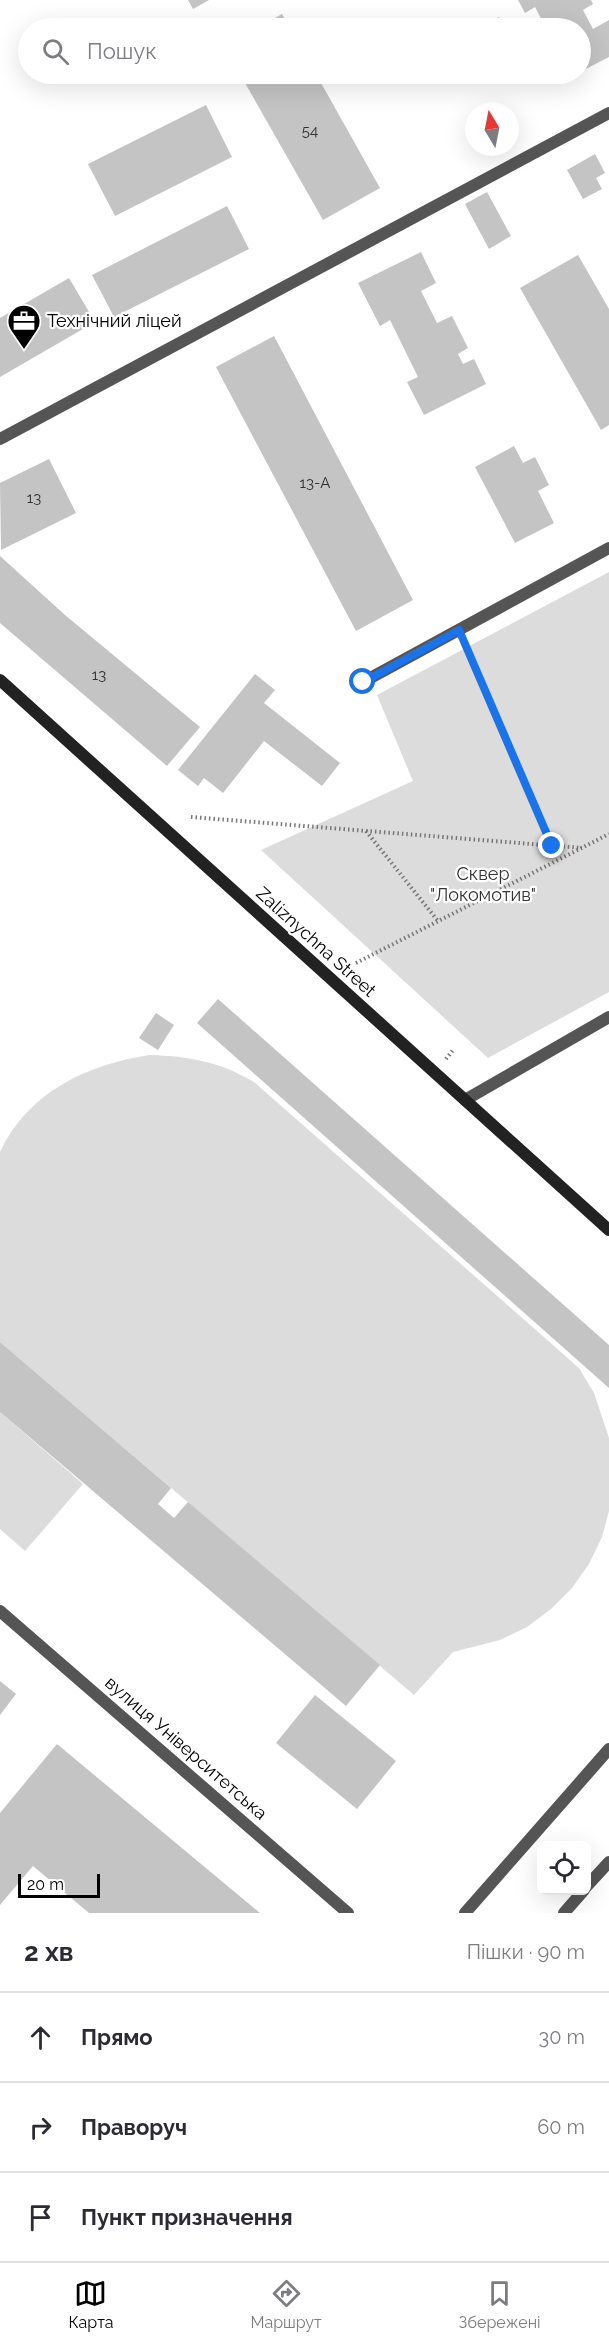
<!DOCTYPE html>
<html lang="uk">
<meta charset="utf-8">
<style>
body{margin:0;font-family:Raleway,sans-serif;background:#f7f7f7;color:#2b2b33}
.controls{position:absolute;right:18px;bottom:18px;display:grid;overflow:hidden;border-radius:9px;box-shadow:0 6px 24px #0002}
.controls button{width:54px;height:54px;display:grid;place-items:center;padding:0;border:0;border-bottom:2px solid #e1e1e2;background:#fff;color:#2b2b33;font:30px sans-serif}
.compass{position:absolute;left:465px;top:102px;width:54px;height:54px;border-radius:50%;background:#fff;box-shadow:0 6px 24px #0002;rotate:350deg}
.scale{position:absolute;left:18px;bottom:15px;width:82px;box-sizing:border-box;padding-left:6px;border:3px solid #000;border-top:0;font-size:16px;line-height:21px;white-space:nowrap;color:#000;-webkit-text-stroke:4px #fff;paint-order:stroke}
.stop{position:absolute;width:18px;height:18px;margin:-14px;border:4px solid #1a73e8;border-radius:50%;background:#fff}
.stop.end{background:#1a73e8;border-color:#fff;box-shadow:0 2px 6px #0008}
.list{margin:0;padding:0;list-style:none}
h2{display:flex;justify-content:space-between;align-items:center;height:78px;margin:0;padding:0 24px;font-size:26px}
h2 small{font-size:20px;font-weight:400;color:#7c7c81}
.list li{display:grid;grid-template-columns:39px 1fr auto;gap:18px;align-items:center;box-sizing:border-box;height:90px;padding:0 24px;border-top:2px solid #e1e1e2}
.list b{display:block;font-size:22px;white-space:nowrap}
.list em{font-size:20px;font-style:normal;color:#7c7c81}
.icon{flex:none;width:33px;height:33px;fill:none;stroke:currentColor;stroke-width:2;stroke-linecap:round;stroke-linejoin:round}
.map{position:relative;flex:none;width:609px;height:1913px;overflow:hidden}
.search{position:absolute;background:#fff;box-shadow:0 6px 24px #0002;left:18px;right:18px;top:18px;height:66px;display:flex;align-items:center;gap:15px;box-sizing:border-box;padding:0 21px;border-radius:33px;color:#7c7c81;font-size:22px}
.sheet{height:348px;background:#fff}
nav{display:flex;justify-content:space-around;align-items:center;box-sizing:border-box;height:84px;border-top:2px solid #e1e1e2;background:#fff;font-size:16px;color:#7c7c81}
nav a{display:grid;justify-items:center;gap:3px}
nav .on{color:#000}
.map>svg:first-child{display:block}
.green{fill:#dcdcdc}
.building{fill:#c4c4c4}
.lines{fill:none;stroke-linecap:round;stroke-linejoin:round}
.path{stroke:#777;stroke-width:4;stroke-dasharray:1.5 3;stroke-linecap:butt}
.lane{stroke:#555;stroke-width:12}
.street{stroke:#555;stroke-width:12}
.secondary{stroke:#222;stroke-width:12}
.route{stroke:#1a73e8;stroke-width:8}
.labels{text-anchor:middle;stroke-width:4.5;stroke-linejoin:round;paint-order:stroke}
.number-label{font-size:15px;fill:#313131}
.poi-label{font-size:18px;fill:#000;stroke:#fff;text-anchor:start}
.park-label{font-size:18px;fill:#333;stroke:#fff}
.street-label{font-size:18px;fill:#000;stroke:#fff}
</style>
<div class="map">
<svg width="609" height="1913" viewBox="0 0 609 1913">
<rect width="100%" height="100%" fill="#fff"/>
<path class="green" d="M609,572V992L488,1058L261,850L413,781L377,695Z
M150,1055C188,1056 221,1062 254,1082L579,1368L594,1393L609,1438V1511L602,1537L589,1564L572,1588L551,1609L527,1627L500,1640L453,1652L414,1695L0,1342V1152C28,1092 88,1064 150,1055Z
M0,1412L83,1484L25,1551L0,1529Z"/>
<path class="building" d="M188,0H209L193,9Z
M518,0H591L593,4L583,10L593,29L609,20V57L580,72V28H546L535,7L525,13Z
M282,14L290,28H257Z
M499,17L505,28H477Z
M240,74H316L380,188L323,220Z
M206,105L232,157L115,216L88,164Z
M595,154L605,173L596,178L602,189L583,199L567,170Z
M487,192L511,236L489,249L465,204Z
M227,206L249,249L114,317L92,275Z
M421,252L436,283L421,291L437,323L452,316L468,348L458,354L463,364L474,359L486,384L424,415L407,382L418,377L390,320L380,326L358,283Z
M578,255L609,309V425L601,430L520,288Z
M69,278L95,322L0,377V318Z
M274,336L413,600L356,631L216,367Z
M514,446L523,463L535,457L549,485L538,491L554,523L515,543L475,467Z
M49,459L76,513L1,550L0,483Z
M0,556L65,615L200,727L167,766L0,623Z
M255,674L275,690L264,703L340,763L322,786L264,741L223,793L204,778L198,786L178,770Z
M218,999L609,1345V1388L197,1023Z
M156,1013L174,1025L158,1050L139,1038Z
M0,1342L171,1488L158,1504L174,1518L188,1502L380,1665L346,1706L0,1412Z
M0,1681L16,1694L0,1715Z
M315,1695L396,1761L357,1809L276,1743Z
M57,1744L260,1913H89L33,1866L0,1905V1813Z"/>
<g class="lines">
<path class="path" d="M467,648L552,846
M191,817L582,848
M366,831L438,921
M356,963L609,834
M446,1059L453,1050"/>
<path class="lane" d="M363,682L609,548
M465,1100L609,1017"/>
<path class="street" d="M0,439L609,113
M0,1611L348,1913
M586,1887L609,1862
M465,1913L609,1749
M564,1913L584,1890"/>
<path class="secondary" d="M0,680L609,1230"/>
</g>
<g class="lines">
<path class="route" d="M363,682L459,630L552,846"/>
</g>
<defs>
<symbol id="office-pin" viewBox="-11 -11 22 30"><path d="M0 17L-7.5 6A9.5 9.5 0 1 1 7.5 6Z" fill="#000" stroke="#fff"/><path d="M-6-3h4V-5.5h4V-3h4V5H-6ZM-1-4.5V-3h2v-1.5ZM-6 0V1H6V0Z" fill="#fff"/></symbol>
</defs>
<g fill-rule="evenodd">
<use href="#office-pin" x="5" y="302" width="38" height="52"/>
</g>
<g class="labels">
<g class="number-label">
<text x="310" y="136">54</text>
<text x="315" y="488">13-А</text>
<text x="34" y="503">13</text>
<text x="99" y="680">13</text>
</g>
<g class="poi-label">
<text x="47" y="327">Технічний ліцей</text>
</g>
<g class="park-label">
<text x="483" y="880">Сквер<tspan x="483" dy="21">"Локомотив"</tspan></text>
</g>
<g class="street-label">
<text transform="translate(316 942) rotate(42)" y="6">Zaliznychna Street</text>
<text transform="translate(186 1748) rotate(41)" y="6">вулиця Університетська</text>
</g>
</g>
</svg>
<div class="controls">
<button><svg class="icon" aria-label="locate" viewBox="0 0 24 24"><circle cx="12" cy="12" r="6"/><path d="M12 2v4M12 18v4M2 12h4M18 12h4"/></svg></button>
</div>
<svg class="compass" viewBox="-18 -18 36 36"><path d="M0-13l5 13h-10z" fill="#e53935"/><path d="M0 13l5-13h-10z" fill="#7c7c81"/></svg>
<div class="scale">20 m</div>
<div class="stop" style="left:363px;top:682px"></div>
<div class="stop end" style="left:552px;top:846px"></div>
<div class="search"><svg class="icon" aria-label="search" viewBox="0 0 24 24"><circle cx="10" cy="10" r="6"/><path d="M15 15l6 6"/></svg>Пошук</div>
</div>
<section class="sheet">
<h2>2 хв<small>Пішки · 90 m</small></h2>
<ul class="list">
<li><svg class="icon" aria-label="ahead" viewBox="0 0 24 24"><path d="M12 20V5M6 11l6-6 6 6"/></svg><div><b>Прямо</b></div><em>30 m</em></li>
<li><svg class="icon" aria-label="right" viewBox="0 0 24 24"><path d="M7 20v-9h11M14 6l5 5-5 5"/></svg><div><b>Праворуч</b></div><em>60 m</em></li>
<li><svg class="icon" aria-label="arrive" viewBox="0 0 24 24"><path d="M6 21V4h12l-3 4 3 4H6"/></svg><div><b>Пункт призначення</b></div></li>
</ul>
</section>
<nav>
<a class="on"><svg class="icon" aria-label="map" viewBox="0 0 24 24"><path d="M3 6l6-2 6 2 6-2v14l-6 2-6-2-6 2zM9 4v14M15 6v14"/></svg>Карта</a>
<a><svg class="icon" aria-label="directions" viewBox="0 0 24 24"><path d="M12 3l9 9-9 9-9-9zM9 14v-3h6M13 9l2 2-2 2"/></svg>Маршрут</a>
<a><svg class="icon" aria-label="saved" viewBox="0 0 24 24"><path d="M7 4h10v16l-5-4-5 4z"/></svg>Збережені</a>
</nav>
